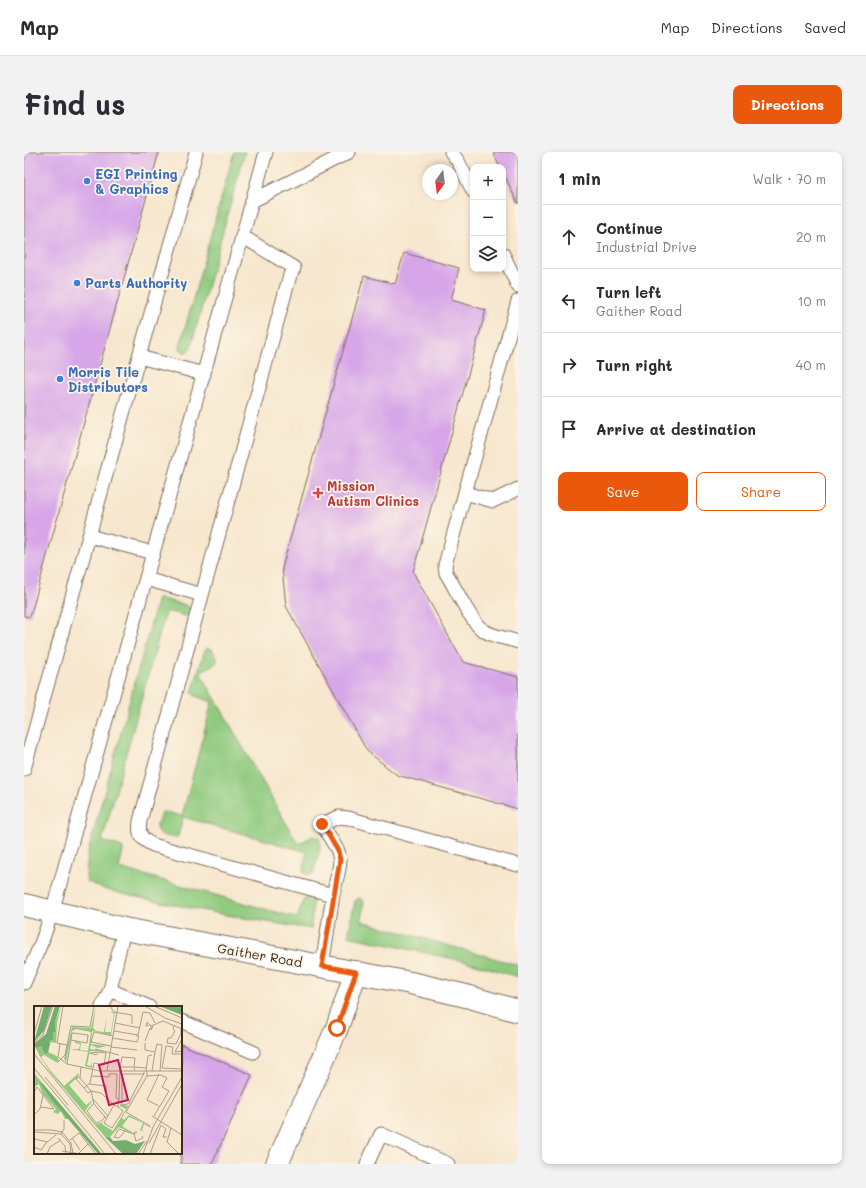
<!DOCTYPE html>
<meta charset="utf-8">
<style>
body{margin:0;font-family:Mali,sans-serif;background:#f2f2f3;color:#2b2b33}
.controls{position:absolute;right:12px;top:12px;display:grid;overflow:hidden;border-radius:8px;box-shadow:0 2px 6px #0003}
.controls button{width:36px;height:36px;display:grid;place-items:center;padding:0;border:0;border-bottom:1px solid #e1e1e2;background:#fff;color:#2b2b33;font:20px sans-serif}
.compass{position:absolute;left:398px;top:12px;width:36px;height:36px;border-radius:50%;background:#fff;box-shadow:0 2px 6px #0003;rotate:194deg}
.stop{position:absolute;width:12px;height:12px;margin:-9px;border:3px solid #ea580c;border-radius:50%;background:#fff}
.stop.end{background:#ea580c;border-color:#fff;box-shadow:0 1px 4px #0008}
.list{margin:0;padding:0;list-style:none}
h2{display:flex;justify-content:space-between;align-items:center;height:52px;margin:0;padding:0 16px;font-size:17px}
h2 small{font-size:13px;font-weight:400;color:#7c7c81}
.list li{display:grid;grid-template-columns:26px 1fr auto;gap:12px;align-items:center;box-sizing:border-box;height:64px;padding:0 16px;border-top:1px solid #e1e1e2}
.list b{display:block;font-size:15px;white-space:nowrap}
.list p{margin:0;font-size:13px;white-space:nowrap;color:#7c7c81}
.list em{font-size:13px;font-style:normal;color:#7c7c81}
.actions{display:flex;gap:8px;padding:12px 16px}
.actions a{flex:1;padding:9px 0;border:1px solid #ea580c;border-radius:8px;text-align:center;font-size:14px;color:#ea580c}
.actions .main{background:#ea580c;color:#fff}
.icon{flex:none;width:22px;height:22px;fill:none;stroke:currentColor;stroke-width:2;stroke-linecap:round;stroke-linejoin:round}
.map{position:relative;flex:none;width:494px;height:1012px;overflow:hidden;border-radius:8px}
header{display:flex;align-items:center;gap:24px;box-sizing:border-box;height:56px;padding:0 20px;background:#fff;border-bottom:1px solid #e1e1e2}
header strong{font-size:19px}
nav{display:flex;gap:22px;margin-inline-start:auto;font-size:14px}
.intro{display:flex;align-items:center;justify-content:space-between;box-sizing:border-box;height:96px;padding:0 24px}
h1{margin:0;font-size:28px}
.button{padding:10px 18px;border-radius:8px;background:#ea580c;color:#fff;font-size:14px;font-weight:700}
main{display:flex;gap:24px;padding:0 24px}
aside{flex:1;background:#fff;border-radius:8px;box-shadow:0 2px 6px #0003}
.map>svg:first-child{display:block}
.green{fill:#8fca7f;stroke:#657a4e}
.building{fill:#d7a6e9}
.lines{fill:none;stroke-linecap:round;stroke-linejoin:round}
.lane-casing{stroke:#7d6c5c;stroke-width:15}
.street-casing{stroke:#7d6c5c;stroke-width:24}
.lane{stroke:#fff;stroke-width:13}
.street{stroke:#fff;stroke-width:22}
.route{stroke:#ea580c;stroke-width:5}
.shop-dot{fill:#3f7fe0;stroke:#fcf5e5;stroke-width:1.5}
.health-dot{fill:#e0444e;stroke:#fcf5e5;stroke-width:1.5}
.labels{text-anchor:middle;stroke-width:3.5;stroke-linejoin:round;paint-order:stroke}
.shop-label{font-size:13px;font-weight:bold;fill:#366cbe;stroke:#fcf5e5;text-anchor:start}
.health-label{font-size:13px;font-weight:bold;fill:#be3a42;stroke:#fcf5e5;text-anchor:start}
.street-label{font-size:13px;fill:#3b2a1e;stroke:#fcf5e5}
.inset-road{fill:none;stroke:#ac9b88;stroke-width:1}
.view{fill:#c2185b;fill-opacity:0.15;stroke:#c2185b;stroke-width:2}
.inset-edge{fill:none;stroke:#3b2a1e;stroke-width:2}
</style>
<header>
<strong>Map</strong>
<nav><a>Map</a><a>Directions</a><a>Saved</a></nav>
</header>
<div class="intro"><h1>Find us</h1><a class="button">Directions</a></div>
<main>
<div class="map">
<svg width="494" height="1012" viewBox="0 0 494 1012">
<rect width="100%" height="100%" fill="#fcf5e5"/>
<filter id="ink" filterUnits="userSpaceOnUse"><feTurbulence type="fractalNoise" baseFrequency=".025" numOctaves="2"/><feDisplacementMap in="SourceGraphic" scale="8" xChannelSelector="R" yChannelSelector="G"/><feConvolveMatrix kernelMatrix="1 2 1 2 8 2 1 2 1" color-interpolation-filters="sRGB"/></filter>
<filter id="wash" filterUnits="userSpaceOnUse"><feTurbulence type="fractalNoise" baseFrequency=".012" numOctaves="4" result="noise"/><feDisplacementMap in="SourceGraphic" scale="16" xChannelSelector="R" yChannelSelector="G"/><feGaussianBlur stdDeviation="0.9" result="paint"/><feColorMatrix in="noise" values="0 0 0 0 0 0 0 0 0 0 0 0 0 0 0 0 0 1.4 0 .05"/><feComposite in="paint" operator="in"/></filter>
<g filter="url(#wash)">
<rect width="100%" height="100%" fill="#f7e7ce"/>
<path class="green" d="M210,0H221L166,198L163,200H159L156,197V194Z
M134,446L162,453L166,456V459L164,463L161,464L142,459L78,689L96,694L99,696V699L95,716L273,766L280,747L283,745L287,746L289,751L287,777C233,769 180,759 127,748C106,743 82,741 63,729L62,725L64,700Z
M183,496L188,497L193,506V509L191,512L176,520L274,692L289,684L295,685C299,692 292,715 288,722H282L279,720L283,700L159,665L154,684L152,686C131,683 128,679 138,660H141L158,664L188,550L171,544L168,541L180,500Z
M335,746L339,748L340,750L337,769L494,813V825L448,811L324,784L331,749Z"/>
<g id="blocks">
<path class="building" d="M3,0H135L6,465L0,464V10Z
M469,0H494V52L479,20V15H476Z
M380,101L435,116L427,148L462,158L389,420L439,510L494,525V657L373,623L343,599L262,454L258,416L340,124L371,132Z
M157,892L228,923L188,1012H157Z"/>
</g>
</g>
<g filter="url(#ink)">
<use href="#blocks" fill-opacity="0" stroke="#7d6c5c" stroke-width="1"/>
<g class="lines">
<defs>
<path id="lane" d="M427,0L434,9L449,39
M228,49L325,0
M218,84L270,116L266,123L116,669C114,683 117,687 129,693L309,743
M479,102L494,134
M494,149L421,413L422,421C430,433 448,472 459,478C469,485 483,486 494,490
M115,205L180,222
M441,341L469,349L494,337
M65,384L129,401
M122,427L178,443
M0,617L172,0
M298,814L309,743L315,717L316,708L314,699L298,672L315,665L324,666L494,713
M0,831L18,789L28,760L242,0
M86,838L125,855
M78,855L86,838L100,777
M157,869L229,900
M343,1012L357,982L424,1012"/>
<path id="street" d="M0,753L100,777L387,831L442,844L494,859
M253,1012L313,876L332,820"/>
</defs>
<use href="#lane" class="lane-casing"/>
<use href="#street" class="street-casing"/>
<use href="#lane" class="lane"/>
<use href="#street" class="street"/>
</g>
</g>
<g class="lines" filter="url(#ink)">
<path class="route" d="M298,672L314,699L316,708L298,814L332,820L313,876"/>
</g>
<g class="shop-dot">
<circle cx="63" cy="29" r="4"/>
<circle cx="53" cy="131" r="4"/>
<circle cx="36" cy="227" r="4"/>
</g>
<path class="health-dot" d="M292 335h4v4h4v4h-4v4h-4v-4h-4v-4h4z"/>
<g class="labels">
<g class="shop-label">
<text x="71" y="27">EGI Printing<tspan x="71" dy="15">&amp; Graphics</tspan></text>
<text x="61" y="136">Parts Authority</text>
<text x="44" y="225">Morris Tile<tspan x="44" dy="15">Distributors</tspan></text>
</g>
<g class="health-label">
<text x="303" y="339">Mission<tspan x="303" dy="15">Autism Clinics</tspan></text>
</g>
<g class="street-label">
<text transform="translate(236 803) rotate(10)" y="5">Gaither Road</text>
</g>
</g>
<g transform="translate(10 854)">
<rect width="148" height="148" fill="#f7e7ce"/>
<path d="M27,0L23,17L22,37L17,36L14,46L23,50L25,55L22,56L10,49L7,51L16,64L30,80L45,67L44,71L35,79L52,99L59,94L51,105L62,118L68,117L71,112L68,118L79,125L92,103L86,100V88V98L94,100L113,66L88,112L90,114L95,109L117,121V122L110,118L108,124L110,126L106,124L109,117L95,111L88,120L99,127L103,124L101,127L99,128L85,121L76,131L79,134L72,132L16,66L6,50L3,42L7,40L10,47H14L13,44L16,34H19V26L22,27L21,16ZM62,0L59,22L62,25L70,26L73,9L71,26H77L80,8L76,5L81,7L77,29L58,25L57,38L73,40L64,42L57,39L56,43L74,46L56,45L53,59L57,60L58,56V62L51,60L54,46L36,43H45L46,38L41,37V35L47,37L46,44L54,45L57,26L42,23L38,25L32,56L30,53L38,21L57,22ZM0,67L36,110L68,148L7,77L17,93L20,95L35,113H31L27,105L24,108L19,106L22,103L8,87L5,78L0,81Z" fill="#8fca7f"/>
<path d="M10,0H18L10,25L0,36ZM21,0H26L21,16L22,27L19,26V34H16L14,47H10L7,40L3,42L9,56L0,38L12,28ZM125,0H148V9ZM6,77L9,78L68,148H64L17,93ZM75,131L79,135L92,134L101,138L111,135L102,148H89L72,132Z" fill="#73ae6e"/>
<path class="inset-road" d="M29,0L23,37L33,39M76,0L80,6L98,9V18M111,0L131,12L148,18M120,0L148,12M0,2V15M81,17L106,22M115,19L112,20L113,16L117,20M119,20L117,24V20L129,15L148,23M140,20L139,23L141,25L137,32H134L133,37L142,38L147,27V23M80,25L104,29L109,6L116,7L121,17M0,28L8,0M78,32L103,36L105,30H102M148,33L141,46L148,45M111,35L116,22M0,37L9,29L19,0M111,37V44L121,46L118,65M26,38L24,51L33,58L66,65H148M77,40L57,36L60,26L79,30M77,41L103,44M61,43L85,49M121,46L123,38L128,39L126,65M0,48L82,148M148,48H138L139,41L132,40L128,62L148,63M23,57L31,49L37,20L56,21L60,0M33,58L38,27H39L54,29L53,37L37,34M47,61L46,72L57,85L60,98L72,112M0,62L71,148M100,64L101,61L112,62M73,65L84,0M112,65L114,50L118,49M113,65V70L127,69L133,72L128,81L135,85L120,110M75,68H83L82,92L85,93M110,68H88V99L94,98L109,69L110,68V65M58,70L75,71V68M113,70L92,106L116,120M11,71L34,99M46,71L42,73L50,82L56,77L60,57L70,59L72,47L65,46L62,49L56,47L64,46M55,78L72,80L73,94M50,82L54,87L57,85L67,87L80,99L70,117L78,122L89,105L84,101M0,86L3,81L9,89L6,103L0,109M59,93L74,110M85,94L80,99L84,101L85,93L86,64V63L88,51L101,52L100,61H86M60,97L53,105L62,117L66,116L71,111M125,100L113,94L125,68M7,101L20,103L9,89M118,110L148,129M0,124H18L28,126L37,137L39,148M91,125L85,132L80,131L85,123L100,128L103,126M0,126L27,128L36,138L37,148M27,128L30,123V114M100,128L102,135L109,132L108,130M24,132L31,140L32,148M38,132L46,144M1,133L13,136M36,134L45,127L54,138M133,136L145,148M133,136L137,122M115,137L148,78M0,141L7,144L12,137L22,129M28,145L47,148M13,148L16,141L27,134M44,148L54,138L62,148M104,148L113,135M109,148L119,121L148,71M116,148L127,119L132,123L129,131H133"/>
<path class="view" d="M84,54L94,94L75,99L65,59Z"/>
<rect width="148" height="148" class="inset-edge"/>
</g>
</svg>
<div class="controls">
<button>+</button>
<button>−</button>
<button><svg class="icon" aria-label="layers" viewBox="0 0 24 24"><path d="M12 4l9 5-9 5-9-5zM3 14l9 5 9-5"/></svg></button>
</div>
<svg class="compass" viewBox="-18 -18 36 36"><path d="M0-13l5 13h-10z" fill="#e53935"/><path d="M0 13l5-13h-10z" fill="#7c7c81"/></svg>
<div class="stop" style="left:313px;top:876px"></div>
<div class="stop end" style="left:298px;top:672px"></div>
</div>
<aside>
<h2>1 min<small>Walk · 70 m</small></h2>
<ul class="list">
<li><svg class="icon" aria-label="ahead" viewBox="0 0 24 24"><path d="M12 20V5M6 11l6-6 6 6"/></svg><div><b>Continue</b><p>Industrial Drive</p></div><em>20 m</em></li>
<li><svg class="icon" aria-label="left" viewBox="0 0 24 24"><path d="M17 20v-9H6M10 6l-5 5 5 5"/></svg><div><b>Turn left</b><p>Gaither Road</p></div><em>10 m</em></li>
<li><svg class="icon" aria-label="right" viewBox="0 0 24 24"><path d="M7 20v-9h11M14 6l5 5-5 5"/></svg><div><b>Turn right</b></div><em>40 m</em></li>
<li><svg class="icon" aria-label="arrive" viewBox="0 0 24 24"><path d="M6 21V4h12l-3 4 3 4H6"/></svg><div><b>Arrive at destination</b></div></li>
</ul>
<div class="actions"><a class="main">Save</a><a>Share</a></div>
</aside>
</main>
